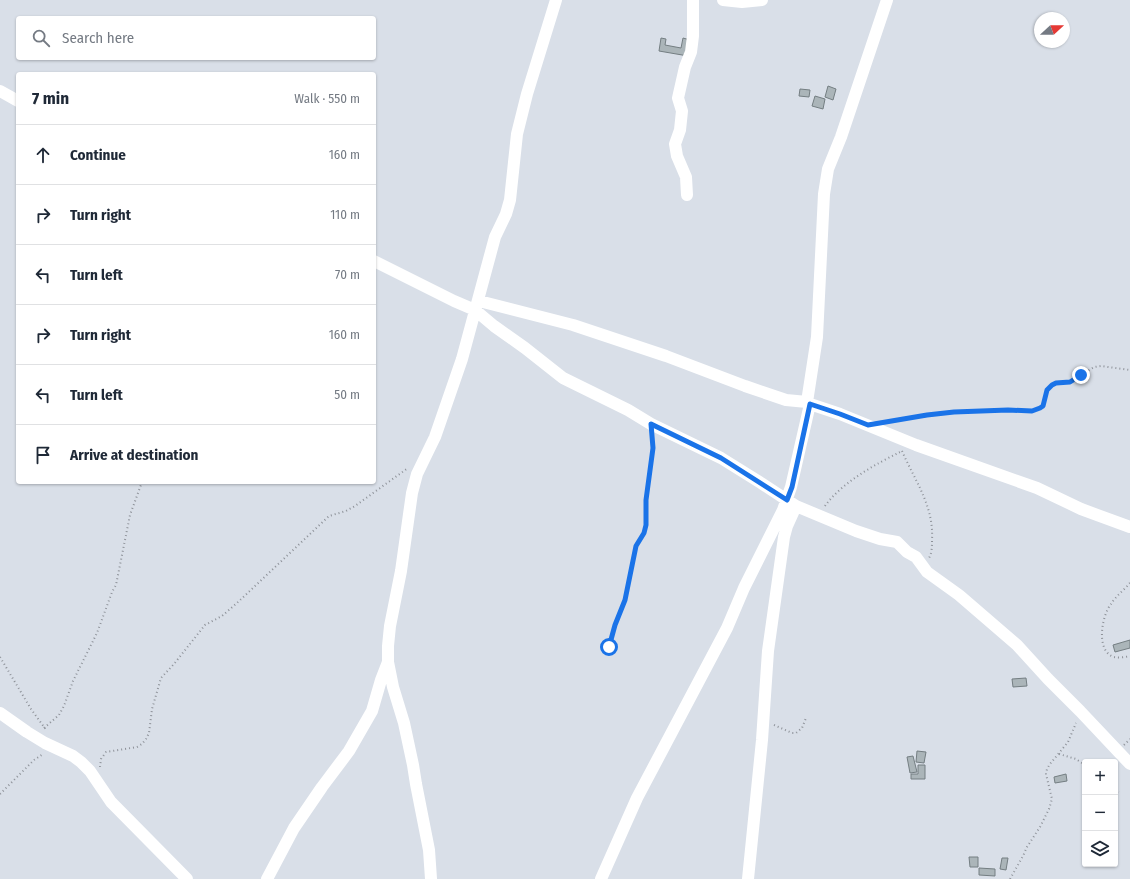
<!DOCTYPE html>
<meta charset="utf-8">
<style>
body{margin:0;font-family:"Fira Sans Condensed",sans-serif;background:#f2f2f3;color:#1f2937}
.controls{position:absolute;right:12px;bottom:12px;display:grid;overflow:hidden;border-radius:4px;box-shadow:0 1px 3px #0004}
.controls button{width:36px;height:36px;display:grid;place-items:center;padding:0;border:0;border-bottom:1px solid #e0e1e3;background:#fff;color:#1f2937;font:20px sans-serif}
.compass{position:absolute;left:1034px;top:12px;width:36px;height:36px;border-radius:50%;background:#fff;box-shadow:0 1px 3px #0004;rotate:69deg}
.stop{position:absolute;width:12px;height:12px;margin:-9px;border:3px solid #1a73e8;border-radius:50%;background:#fff}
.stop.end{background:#1a73e8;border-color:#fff;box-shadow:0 1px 4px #0008}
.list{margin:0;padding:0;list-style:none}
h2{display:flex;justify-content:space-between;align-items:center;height:52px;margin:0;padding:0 16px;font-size:17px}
h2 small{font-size:13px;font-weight:400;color:#747a83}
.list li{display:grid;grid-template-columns:26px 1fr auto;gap:12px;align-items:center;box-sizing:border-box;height:60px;padding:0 16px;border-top:1px solid #e0e1e3}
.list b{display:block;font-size:15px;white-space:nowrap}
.list em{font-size:13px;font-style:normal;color:#747a83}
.icon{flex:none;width:22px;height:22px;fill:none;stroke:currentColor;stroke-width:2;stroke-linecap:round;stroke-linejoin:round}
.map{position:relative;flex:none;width:1130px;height:879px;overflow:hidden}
.search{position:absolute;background:#fff;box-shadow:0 1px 3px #0004;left:16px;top:16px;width:360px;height:44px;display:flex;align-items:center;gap:10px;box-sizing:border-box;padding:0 14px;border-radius:4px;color:#747a83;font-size:15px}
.panel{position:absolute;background:#fff;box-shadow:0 1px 3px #0004;left:16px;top:72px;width:360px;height:412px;border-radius:4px}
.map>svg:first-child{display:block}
.building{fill:#abb5b9;stroke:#747e82}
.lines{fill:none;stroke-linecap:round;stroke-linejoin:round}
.path{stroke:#8e9299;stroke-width:2;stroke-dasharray:1 3;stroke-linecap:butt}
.street{stroke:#fff;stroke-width:12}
.route{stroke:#1a73e8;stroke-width:5}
</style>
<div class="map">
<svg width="1130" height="879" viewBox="0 0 1130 879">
<rect width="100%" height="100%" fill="#d9dfe8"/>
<path class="building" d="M661,38L666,39L665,45L681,48L683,38L690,40L688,56L659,51Z
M828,86L836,89L833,100L825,97Z
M800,89L810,90L809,97L799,96Z
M815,96L825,99L823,109L812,106Z
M1130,640V648L1115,652L1113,645Z
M1026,678L1027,686L1013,687L1012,679Z
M917,751L926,752L924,763L916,762Z
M913,756L917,772L910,773L907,757Z
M918,765H925V779H911V774H918Z
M1066,774L1067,781L1055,783L1054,777Z
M969,857H978V867H970Z
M1002,858H1008L1006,870L1000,869Z
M979,868L995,869V876L979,875Z"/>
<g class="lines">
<path class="path" d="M889,422C929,415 966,410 1006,410C1018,410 1033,414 1043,406L1047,390L1051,385L1056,383L1070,382L1094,367L1101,366L1130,370
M902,451C915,481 934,506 932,540C932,546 932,553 929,558
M825,506C842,482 876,464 902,451
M1130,583C1124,590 1116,596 1111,604C1102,615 1095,651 1114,657C1119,658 1126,657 1130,656
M609,647L615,625L625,600L636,546L644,533L646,525V500L653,448L652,437
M0,657L31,709L47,731
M774,725L792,733H796L802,728L806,718
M44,728L59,715L64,706L73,681L97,633L112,592L116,585L130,515L142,482
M1124,745L1130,739
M1059,754L1076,759L1085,765
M100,767L101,759L106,752L137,747L142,744L146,739L149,733L152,709L161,678L174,664L205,625L222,616L237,603L329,516L346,511L355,506L408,468
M1115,791L1119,792
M0,794L34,760L43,754
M1010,879L1023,856L1027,847L1040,827L1049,809L1052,799L1046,774L1047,769L1050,764L1068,742L1076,723"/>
<path class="street" d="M723,0L742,2L762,0
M0,91L18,101
M687,195L686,177L677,156L675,144L680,130L682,111L678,98L685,67L691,52L693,36V0
M374,261L454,301L475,310L494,326L525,348L563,378L628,410L651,424L721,458L761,483L796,506L856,531L880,539L897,542L907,552L916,557L927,572L959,595L1017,645L1048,679L1080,711L1130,764
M479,301L573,325L666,356L745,386L786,400L807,402
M810,404L840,414L916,445L1037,488L1081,509L1130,527
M0,713L27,732L45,743L73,756L81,762L90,771L111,802L187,879
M267,879L294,828L322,787L349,751L372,711L381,680L388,662
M431,879L429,850L416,784L413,765L404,723L393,687L388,662V646L390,626L401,571L412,493L417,474L435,437L462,359L495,237L506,214L510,200L517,134L527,94L556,0
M601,879L637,798L727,628L744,588L783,510L791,487L810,404L807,402L817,337L824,194L828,169L841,137L887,0
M748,879L762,740L768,651L784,537L787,526L796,506"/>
</g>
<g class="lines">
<path class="route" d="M609,647L615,625L625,600L636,546L644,533L646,525V500L653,448L651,424L721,458L787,500L792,487L810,404L840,414L868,425L927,415L954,412L1008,410L1032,411L1040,408L1043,406L1047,390L1052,385L1056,383L1070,382L1081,375"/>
</g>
</svg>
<div class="controls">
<button>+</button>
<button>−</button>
<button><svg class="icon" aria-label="layers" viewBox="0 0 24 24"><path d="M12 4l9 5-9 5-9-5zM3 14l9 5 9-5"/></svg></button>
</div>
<svg class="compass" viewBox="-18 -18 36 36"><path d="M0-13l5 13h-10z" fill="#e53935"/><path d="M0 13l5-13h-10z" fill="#747a83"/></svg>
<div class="stop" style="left:609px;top:647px"></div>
<div class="stop end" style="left:1081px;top:375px"></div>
<div class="search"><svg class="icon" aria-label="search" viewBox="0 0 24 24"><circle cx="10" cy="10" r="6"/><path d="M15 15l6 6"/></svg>Search here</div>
<section class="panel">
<h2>7 min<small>Walk · 550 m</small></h2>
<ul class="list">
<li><svg class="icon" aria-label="ahead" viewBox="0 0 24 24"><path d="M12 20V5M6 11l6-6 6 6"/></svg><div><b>Continue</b></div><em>160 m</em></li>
<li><svg class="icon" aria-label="right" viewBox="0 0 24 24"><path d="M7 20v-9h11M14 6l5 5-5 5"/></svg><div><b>Turn right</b></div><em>110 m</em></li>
<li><svg class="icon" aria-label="left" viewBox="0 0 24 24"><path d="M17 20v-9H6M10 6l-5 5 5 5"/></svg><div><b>Turn left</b></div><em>70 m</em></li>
<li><svg class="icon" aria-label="right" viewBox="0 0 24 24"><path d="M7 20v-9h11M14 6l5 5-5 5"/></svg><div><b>Turn right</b></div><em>160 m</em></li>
<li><svg class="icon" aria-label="left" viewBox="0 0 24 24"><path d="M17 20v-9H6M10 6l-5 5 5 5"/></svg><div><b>Turn left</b></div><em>50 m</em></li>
<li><svg class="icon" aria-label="arrive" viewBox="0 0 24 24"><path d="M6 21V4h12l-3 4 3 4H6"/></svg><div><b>Arrive at destination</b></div></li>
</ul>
</section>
</div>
